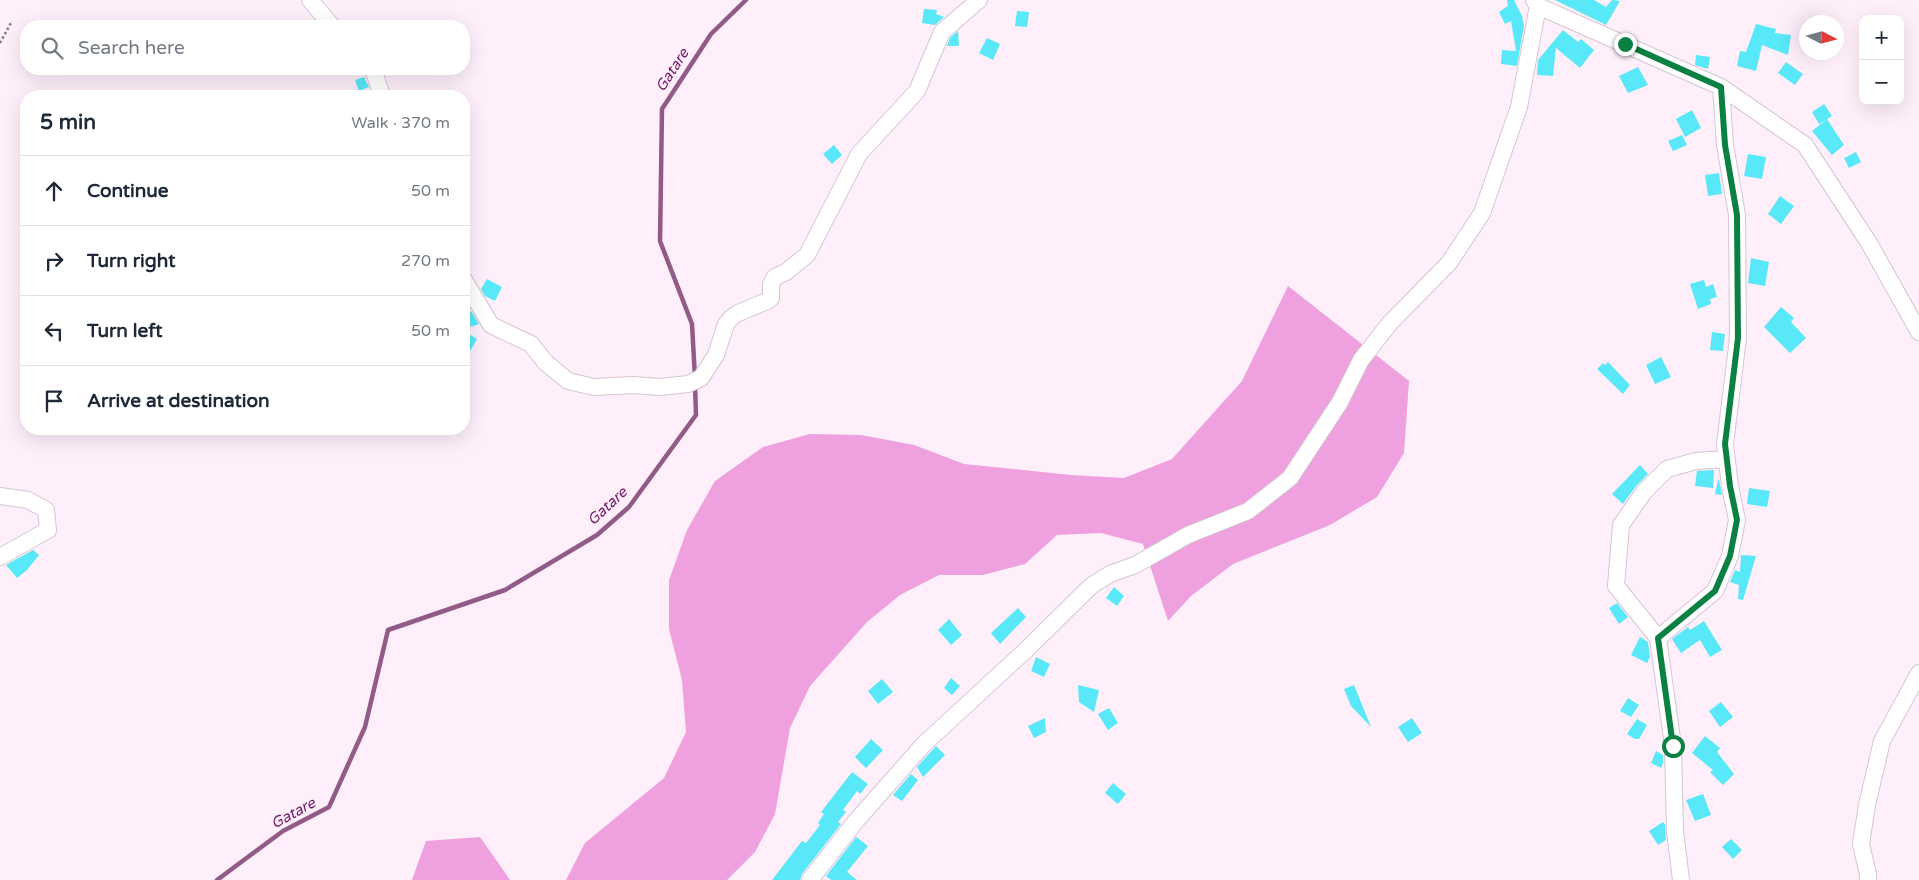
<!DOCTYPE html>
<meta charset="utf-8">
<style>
body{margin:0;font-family:"Varela Round",sans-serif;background:#f6f6f7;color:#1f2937}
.controls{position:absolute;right:15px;top:15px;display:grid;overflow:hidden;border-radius:10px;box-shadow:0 5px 20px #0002}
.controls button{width:45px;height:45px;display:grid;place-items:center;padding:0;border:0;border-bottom:1px solid #e0e1e3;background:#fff;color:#1f2937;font:25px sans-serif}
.compass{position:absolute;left:1799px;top:15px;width:45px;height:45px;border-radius:50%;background:#fff;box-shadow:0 5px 20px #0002;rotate:96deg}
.stop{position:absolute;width:15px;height:15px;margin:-11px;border:4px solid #0b8043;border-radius:50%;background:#fff}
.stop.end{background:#0b8043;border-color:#fff;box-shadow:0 1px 5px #0008}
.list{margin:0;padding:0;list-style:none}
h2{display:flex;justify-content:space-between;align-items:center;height:65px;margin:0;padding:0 20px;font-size:21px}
h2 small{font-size:16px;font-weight:400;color:#747a83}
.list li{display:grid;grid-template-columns:32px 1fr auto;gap:15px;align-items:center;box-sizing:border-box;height:70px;padding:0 20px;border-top:1px solid #e0e1e3}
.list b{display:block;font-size:19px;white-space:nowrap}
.list em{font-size:16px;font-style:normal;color:#747a83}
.icon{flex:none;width:28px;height:28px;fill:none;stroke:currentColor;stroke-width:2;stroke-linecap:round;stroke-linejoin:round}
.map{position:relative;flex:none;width:1919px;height:880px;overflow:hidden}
.search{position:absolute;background:#fff;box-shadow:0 5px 20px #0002;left:20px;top:20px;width:450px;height:55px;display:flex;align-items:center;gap:12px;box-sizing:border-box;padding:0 18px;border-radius:20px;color:#747a83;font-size:19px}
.panel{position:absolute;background:#fff;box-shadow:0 5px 20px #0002;left:20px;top:90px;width:450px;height:345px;border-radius:20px}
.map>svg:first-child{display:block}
.forest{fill:#eea0df}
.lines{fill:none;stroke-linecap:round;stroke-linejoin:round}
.stream{stroke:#915a87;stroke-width:4.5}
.building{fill:#58e8f8}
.minor-casing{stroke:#d6c5d2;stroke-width:18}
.path{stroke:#867c84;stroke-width:2.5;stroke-dasharray:2.5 2.5;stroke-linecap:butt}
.minor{stroke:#fff;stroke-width:16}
.route{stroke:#0b8043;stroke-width:6}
.labels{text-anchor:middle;stroke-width:4;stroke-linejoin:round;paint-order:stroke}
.water-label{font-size:15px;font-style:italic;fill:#731868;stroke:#feeffa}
</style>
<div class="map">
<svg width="1919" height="880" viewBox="0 0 1919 880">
<rect width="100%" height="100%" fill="#feeffa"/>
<path class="forest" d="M1288,286L1409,381L1404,453L1377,497L1330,525L1233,564L1191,596L1168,621L1143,544L1101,533L1057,535L1025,564L983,575H939L900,595L867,622L810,686L790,728L775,814L755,852L727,880H566L585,843L664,778L686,732L682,680L669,629V580L687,530L715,481L763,447L810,434L861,435L914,445L964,464L1071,475L1124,478L1172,459L1242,381Z
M480,837L510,880H412L426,841Z"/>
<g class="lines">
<path class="stream" d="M695,378L692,324L660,241L662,109L711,34L746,0
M217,880L283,831L329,807L365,727L388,630L505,590L597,535L629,507L696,415L695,385"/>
</g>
<path class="building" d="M1507,0H1514L1522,16L1524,26L1517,66L1501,64L1502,50L1516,51L1511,21L1505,24L1499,12L1508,6Z
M1555,0H1594L1606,7L1612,0L1620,1L1606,25Z
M924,9L937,10L936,14L944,17L935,25L922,23Z
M1017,11L1029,12L1027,27L1015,26Z
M1756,24L1776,29L1775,33L1791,35L1788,55L1762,45L1756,71L1737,66L1740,51L1746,52Z
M1563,30L1578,42L1581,39L1594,50L1580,68L1556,48L1553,76L1537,75L1538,60Z
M958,31L959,46H947L950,38Z
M987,38L1000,44L993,60L979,53Z
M1696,55L1710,57L1708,69L1695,65Z
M1786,62L1803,74L1795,85L1778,73Z
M1638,67L1648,85L1628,93L1619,76Z
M364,77L369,87L359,91L355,80Z
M1824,104L1832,116L1819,124L1812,112Z
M1692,110L1701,128L1685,137L1676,119Z
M1827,119L1844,145L1832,155L1812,131Z
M1682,135L1687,145L1673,151L1668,141Z
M834,145L842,155L832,164L823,154Z
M1856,152L1861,162L1849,168L1844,158Z
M1748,154L1766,157L1762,179L1744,176Z
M1719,173L1722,194L1708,196L1705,175Z
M1780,196L1794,206L1781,224L1768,214Z
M1751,258L1769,262L1765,286L1748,283Z
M487,279L502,287L495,301L485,296L481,289Z
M1704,280L1706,287L1713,284L1717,297L1710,299L1711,304L1698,309L1690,284Z
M1781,307L1794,318L1791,322L1806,338L1790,353L1764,327Z
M471,311L479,324L471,327L465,313Z
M464,331L477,339L464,362Z
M1712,332L1725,334L1723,351L1710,350Z
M1661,357L1671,377L1655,384L1646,365Z
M1608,362L1630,385L1623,394L1597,369L1603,363L1605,365Z
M1640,465L1648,474L1636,486L1623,504L1612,494Z
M1714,470L1713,488L1695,486L1697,471Z
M1718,480H1719L1722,495L1715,494Z
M1749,488L1770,491L1767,507L1747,504Z
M33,550L39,555L27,570L17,578L6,565Z
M1741,555L1756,556L1743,600L1738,599L1739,585L1730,582L1735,570L1740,572Z
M1114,587L1124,596L1117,606L1106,598Z
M1617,603L1628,617L1619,624L1609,608Z
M1018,608L1026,617L1000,644L991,633Z
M949,619L962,635L951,645L938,630Z
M1704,621L1722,650L1710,657L1700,640L1681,653L1672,639L1688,627L1690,630Z
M1640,637L1648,642L1650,657L1647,663L1631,655Z
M1036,657L1050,664L1044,677L1031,671Z
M951,678L960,686L952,695L944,688Z
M882,679L893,692L878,704L868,691Z
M1078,685L1099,690L1094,712L1079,702Z
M1354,685L1371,727L1351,706L1344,689Z
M1628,698L1639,705L1631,717L1620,711Z
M1721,702L1733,717L1720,727L1709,711Z
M1109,708L1118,723L1108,730L1098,714Z
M1045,718L1046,732L1034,738L1028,726Z
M1412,718L1422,733L1408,742L1398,727Z
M1637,719L1647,725L1639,739H1635L1627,734Z
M1705,736L1720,748L1717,752L1734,774L1723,785L1710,772L1713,770L1692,753Z
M871,739L883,750L866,768L855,757Z
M936,746L945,755L923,777L917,767Z
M1656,751L1663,755V763L1661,768L1651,763Z
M852,772L868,784L860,794L857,791L843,810L846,812L838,822L841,824L802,874L800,880H772L802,841L806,843L820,825L818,823L824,814L821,812Z
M911,774L918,780L902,801L893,795Z
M1113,783L1126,794L1118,804L1105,793Z
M1703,794L1711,815L1695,821L1686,800Z
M1663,822L1665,825L1666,840L1658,845L1649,831Z
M856,837L868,846L847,872L857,880H831L826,876Z
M1731,839L1742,850L1733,859L1722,847Z"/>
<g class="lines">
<defs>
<path id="minor" d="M310,0L332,26
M1534,0L1538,6L1721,87L1805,145L1869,243L1919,332
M371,69L374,72L382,96
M464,280L491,325L531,344L545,362L568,381L594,387L633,385L660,387L688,384L701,378L716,355L726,324L731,318L738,313L767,301L771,298V284L775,277L786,272L807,255L859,154L917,91L942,32L979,0
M0,496L28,500L46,510L48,530L0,557
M1658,638L1715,591L1730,556L1737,520L1730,486L1725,444L1738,338L1737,215L1725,145L1721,87
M810,880L856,821L924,744L1026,650L1091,586L1110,574L1135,565L1188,535L1248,511L1290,478L1340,402L1361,360L1390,323L1449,263L1482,213L1519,107L1538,6
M1681,880L1675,831L1673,746L1658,638L1616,586L1621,525L1644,492L1667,469L1696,461L1726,459
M1868,880V874L1861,844L1867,805L1882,741L1919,673"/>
</defs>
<use href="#minor" class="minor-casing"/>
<path class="path" d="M0,43L12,21"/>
<use href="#minor" class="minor"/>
</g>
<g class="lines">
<path class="route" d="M1625,44L1721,87L1725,145L1737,215L1738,338L1725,444L1730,486L1737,520L1730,556L1715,591L1658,638L1673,746"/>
</g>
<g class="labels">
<g class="water-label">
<text transform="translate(672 70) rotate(-57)" y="5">Gatare</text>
<text transform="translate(607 506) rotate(-43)" y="5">Gatare</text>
<text transform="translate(293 813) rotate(-29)" y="5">Gatare</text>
</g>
</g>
</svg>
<div class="controls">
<button>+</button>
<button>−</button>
</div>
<svg class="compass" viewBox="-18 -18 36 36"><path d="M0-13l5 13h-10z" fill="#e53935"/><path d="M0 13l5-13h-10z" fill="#747a83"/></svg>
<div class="stop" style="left:1673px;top:746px"></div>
<div class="stop end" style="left:1625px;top:44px"></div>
<div class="search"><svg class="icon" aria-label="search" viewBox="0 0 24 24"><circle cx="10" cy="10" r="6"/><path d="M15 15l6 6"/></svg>Search here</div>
<section class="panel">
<h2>5 min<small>Walk · 370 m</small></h2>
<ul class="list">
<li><svg class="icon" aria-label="ahead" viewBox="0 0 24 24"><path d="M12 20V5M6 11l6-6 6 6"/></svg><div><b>Continue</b></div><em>50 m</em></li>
<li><svg class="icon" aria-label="right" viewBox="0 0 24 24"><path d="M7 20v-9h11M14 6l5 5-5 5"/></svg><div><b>Turn right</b></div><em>270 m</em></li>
<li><svg class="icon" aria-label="left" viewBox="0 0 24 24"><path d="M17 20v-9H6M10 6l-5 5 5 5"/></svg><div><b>Turn left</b></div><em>50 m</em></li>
<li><svg class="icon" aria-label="arrive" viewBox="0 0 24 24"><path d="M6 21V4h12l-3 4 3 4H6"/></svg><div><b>Arrive at destination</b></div></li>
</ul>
</section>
</div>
